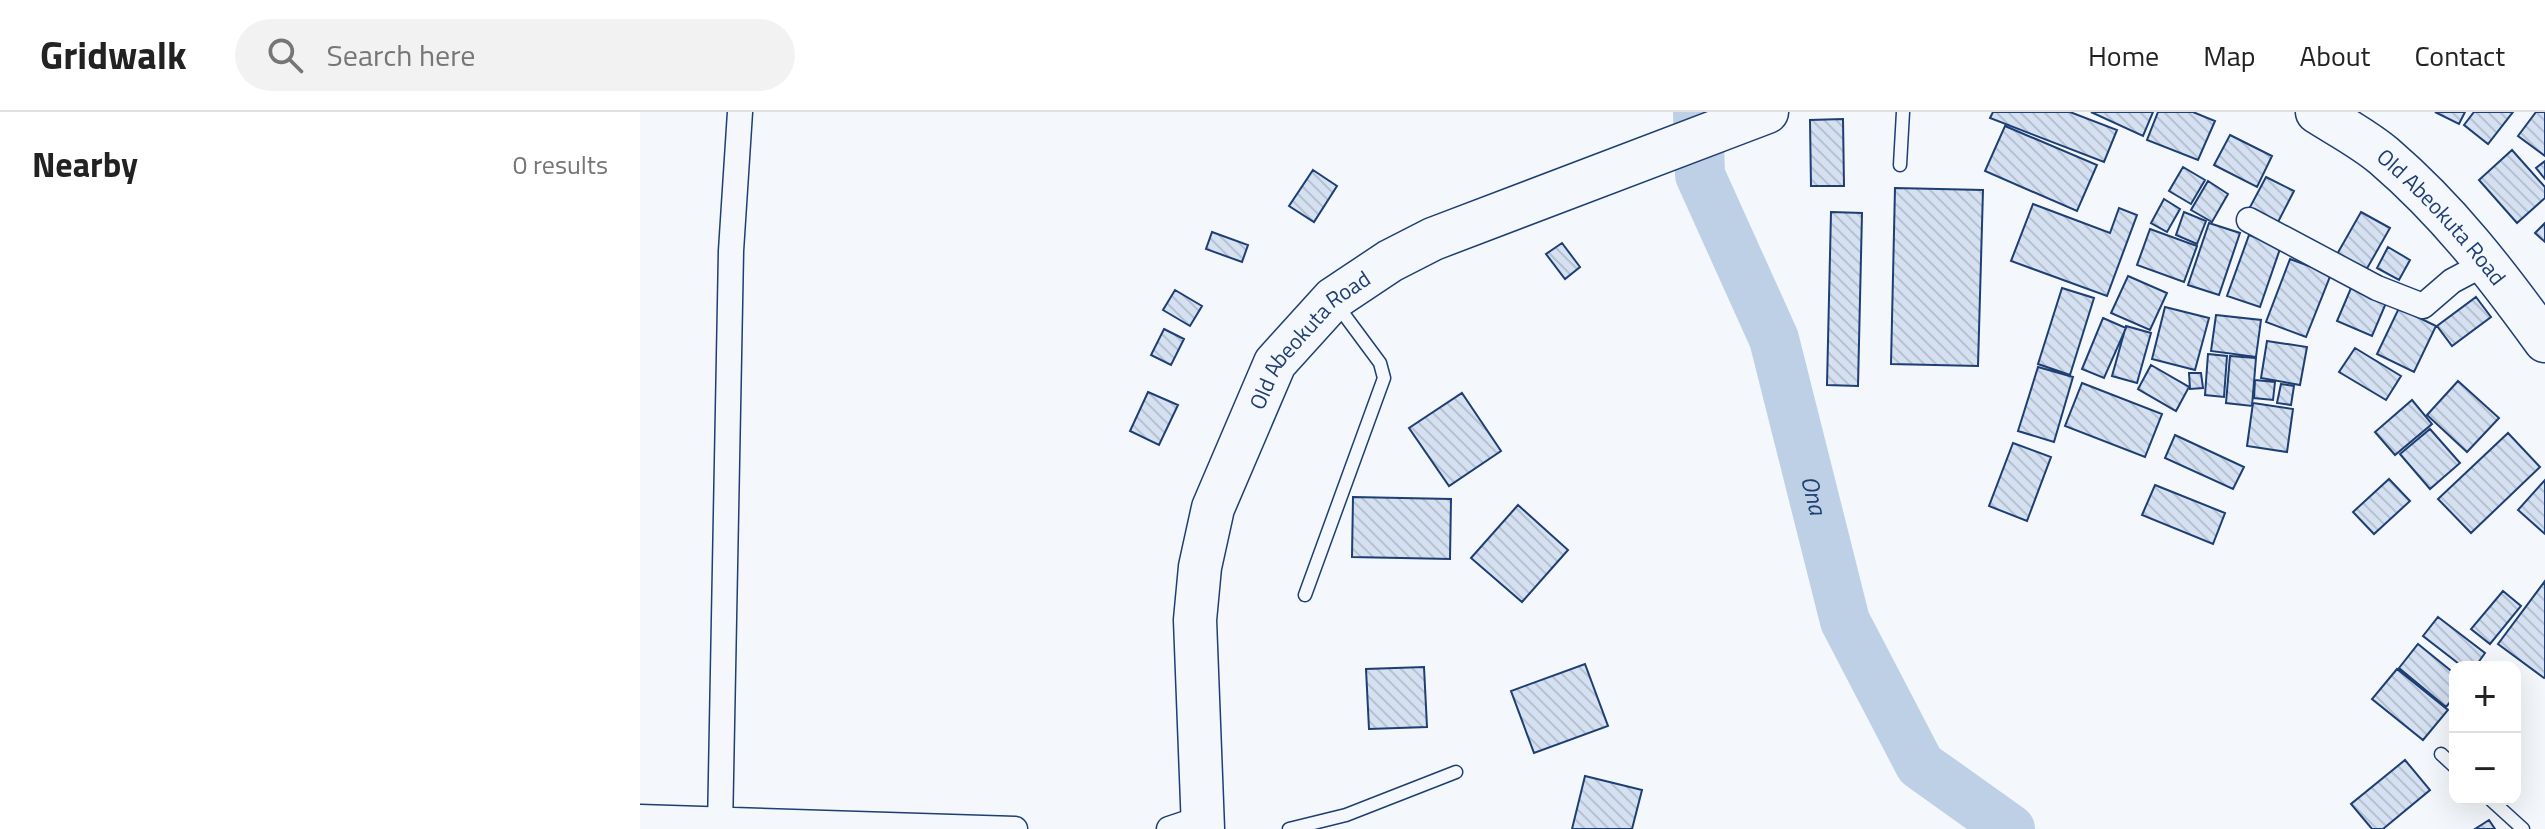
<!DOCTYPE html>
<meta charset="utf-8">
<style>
body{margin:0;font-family:"Titillium Web",sans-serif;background:#f2f2f2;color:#222}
.controls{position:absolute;right:24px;bottom:24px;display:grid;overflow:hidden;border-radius:16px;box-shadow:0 8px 32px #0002}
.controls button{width:72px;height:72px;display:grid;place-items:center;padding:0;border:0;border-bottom:2px solid #e0e0e0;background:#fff;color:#222;font:40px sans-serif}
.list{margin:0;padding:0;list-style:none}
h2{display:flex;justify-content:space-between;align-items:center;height:104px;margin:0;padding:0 32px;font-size:34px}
h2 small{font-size:26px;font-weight:400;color:#767676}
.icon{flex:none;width:44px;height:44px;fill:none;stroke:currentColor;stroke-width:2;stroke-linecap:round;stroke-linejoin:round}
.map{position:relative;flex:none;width:1905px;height:717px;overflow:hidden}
header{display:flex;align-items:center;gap:48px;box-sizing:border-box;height:112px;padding:0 40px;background:#fff;border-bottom:2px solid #e0e0e0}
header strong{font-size:38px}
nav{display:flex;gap:44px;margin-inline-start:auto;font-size:28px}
.search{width:560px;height:72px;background:#f2f2f2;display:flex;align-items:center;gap:20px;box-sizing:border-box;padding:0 28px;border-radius:44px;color:#767676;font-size:30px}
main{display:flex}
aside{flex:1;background:#fff}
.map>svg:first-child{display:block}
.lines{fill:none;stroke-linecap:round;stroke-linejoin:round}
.river{stroke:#bed0e5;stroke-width:50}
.building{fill:url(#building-back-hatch);stroke:#1d3f73;stroke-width:2}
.service-casing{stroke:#1d3f73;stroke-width:15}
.minor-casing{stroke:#1d3f73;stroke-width:27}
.trunk-casing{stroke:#1d3f73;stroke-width:45}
.service{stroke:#f4f7fb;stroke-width:12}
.minor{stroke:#f4f7fb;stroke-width:24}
.trunk{stroke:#f4f7fb;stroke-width:42}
.labels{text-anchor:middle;stroke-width:6;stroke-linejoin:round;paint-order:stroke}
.street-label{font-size:22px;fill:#1d3f73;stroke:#f4f7fb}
.water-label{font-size:24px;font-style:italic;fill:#1d3f73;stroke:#f4f7fb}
</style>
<header>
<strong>Gridwalk</strong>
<div class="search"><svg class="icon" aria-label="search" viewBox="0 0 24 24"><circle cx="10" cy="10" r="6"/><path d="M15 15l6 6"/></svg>Search here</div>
<nav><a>Home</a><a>Map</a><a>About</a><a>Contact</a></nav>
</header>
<main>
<aside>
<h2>Nearby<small>0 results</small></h2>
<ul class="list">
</ul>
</aside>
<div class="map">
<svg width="1905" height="717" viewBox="0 0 1905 717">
<defs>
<pattern id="building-back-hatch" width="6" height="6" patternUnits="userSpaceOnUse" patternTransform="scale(2)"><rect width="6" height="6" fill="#d5e0f0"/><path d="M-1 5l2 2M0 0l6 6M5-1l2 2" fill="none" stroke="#b6c1d1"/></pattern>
</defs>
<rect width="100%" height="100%" fill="#f4f7fb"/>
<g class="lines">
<path class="river" id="s1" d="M1058,0L1060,63L1134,227L1205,509L1280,653L1370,717"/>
</g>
<path class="building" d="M1353,0H1430L1477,18L1464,50L1350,6Z
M1451,0H1513L1503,24Z
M1518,0H1553L1575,9L1558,48L1507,28Z
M1795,0H1825L1819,12Z
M1834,0H1873L1848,32L1824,13Z
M1896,0H1905V44L1878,24Z
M1203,7L1204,74H1171L1170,8Z
M1365,14L1457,53L1437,99L1345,59Z
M1590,23L1632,44L1617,75L1574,53Z
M1872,38L1905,75V86L1877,111L1839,68Z
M1905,49V67L1896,56Z
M1543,55L1565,68L1551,92L1529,79Z
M673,58L697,74L674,110L649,94Z
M1626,65L1654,79L1637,112L1609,97Z
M1568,69L1588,82L1572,110L1551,98Z
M1255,76L1343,78L1338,254L1251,252Z
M1524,87L1540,97L1527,120L1511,111Z
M1393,92L1470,121L1479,96L1497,103L1467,184L1371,149Z
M1191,100L1222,101L1218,274L1187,273Z
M1544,100L1566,109L1557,132L1536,123Z
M1721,100L1750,116L1725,160L1696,144Z
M1569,111L1600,121L1579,183L1548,173Z
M1905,111V130L1895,121Z
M1510,117L1557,134L1544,170L1497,153Z
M572,120L608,133L602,150L566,137Z
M1609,123L1641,134L1620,195L1587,184Z
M922,131L940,155L925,167L906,142Z
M1748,135L1770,148L1759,168L1737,156Z
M1650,147L1691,162L1666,225L1626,210Z
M1488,164L1527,181L1510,218L1471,201Z
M1714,169L1749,184L1732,224L1697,209Z
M1422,176L1454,186L1430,263L1398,252Z
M535,178L562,194L550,214L523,198Z
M1836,185L1851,205L1812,234L1797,214Z
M1525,195L1569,206L1555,258L1512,247Z
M1759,196L1796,214L1774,260L1737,242Z
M1576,203L1621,208L1616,245L1571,239Z
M1463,206L1486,216L1464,266L1442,257Z
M1486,214L1511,221L1497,271L1472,264Z
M524,217L544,227L531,253L511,243Z
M1627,229L1667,235L1660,273L1621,266Z
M1715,236L1761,264L1746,288L1699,260Z
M1568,242L1587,244L1584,285L1565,283Z
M1590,244L1616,246L1612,294L1586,291Z
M1511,253L1549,275L1536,299L1498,277Z
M1398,255L1433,265L1414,330L1378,319Z
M1549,261H1561L1563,276L1550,277Z
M1615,268L1635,270L1633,288L1614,286Z
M1818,269L1859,306L1827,340L1787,303Z
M1442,271L1522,302L1505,345L1425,314Z
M1641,272L1654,274L1651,293L1637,291Z
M508,280L538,293L519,333L490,319Z
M822,281L861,339L809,374L769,316Z
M1772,288L1792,312L1755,343L1735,320Z
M1613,291L1653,297L1647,340L1607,334Z
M1790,317L1820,351L1790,377L1760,342Z
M1868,321L1900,355L1831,421L1798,387Z
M1535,323L1604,355L1593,377L1525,346Z
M1373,331L1411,345L1387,409L1349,394Z
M1749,367L1770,389L1734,422L1713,400Z
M1905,368V422L1878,398Z
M1515,373L1585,401L1573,432L1502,403Z
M713,385L811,387L810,447L712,445Z
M878,393L928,438L882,490L831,446Z
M1905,469V565L1904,566L1858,532Z
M1863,479L1881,494L1850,532L1831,517Z
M1798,505L1845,541L1835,555H1823L1783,524Z
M1778,532L1815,562V584L1806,595L1759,556Z
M945,552L968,614L894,641L871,579Z
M784,555L787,615L729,617L726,557Z
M1757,557L1808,598L1783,628L1732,587Z
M1765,648L1790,678L1743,717H1732L1711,692Z
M945,664L1002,678L992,717H932Z
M1849,708L1855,717H1835Z"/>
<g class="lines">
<defs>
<path id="service" d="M1260,53L1263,0
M665,483L744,266L740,251L697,193
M1801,642L1815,655
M1850,687L1883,717
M649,717L706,703L816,660"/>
<path id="minor" d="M1609,108L1737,176L1783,194L1812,169L1848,150
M0,705L375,717
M80,717L91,139L100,0
M529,717L562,706"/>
<g id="trunk">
<path id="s2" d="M1677,0C1699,14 1724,27 1744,44C1808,99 1855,160 1905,229"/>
<path id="s3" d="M563,717L555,508L560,455L573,396L635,251L693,187L750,149L793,127L1127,0"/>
</g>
</defs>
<use href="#service" class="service-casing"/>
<use href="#minor" class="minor-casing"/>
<use href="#trunk" class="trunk-casing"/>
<use href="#service" class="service"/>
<use href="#minor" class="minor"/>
<use href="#trunk" class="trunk"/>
</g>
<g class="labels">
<g class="street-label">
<text dy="8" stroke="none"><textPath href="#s2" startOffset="164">Old Abeokuta Road</textPath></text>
<text dy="8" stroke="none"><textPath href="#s3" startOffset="520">Old Abeokuta Road</textPath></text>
</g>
<g class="water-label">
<text dy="8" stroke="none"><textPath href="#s1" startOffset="404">Ona</textPath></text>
</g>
</g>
</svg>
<div class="controls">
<button>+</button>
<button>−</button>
</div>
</div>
</main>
